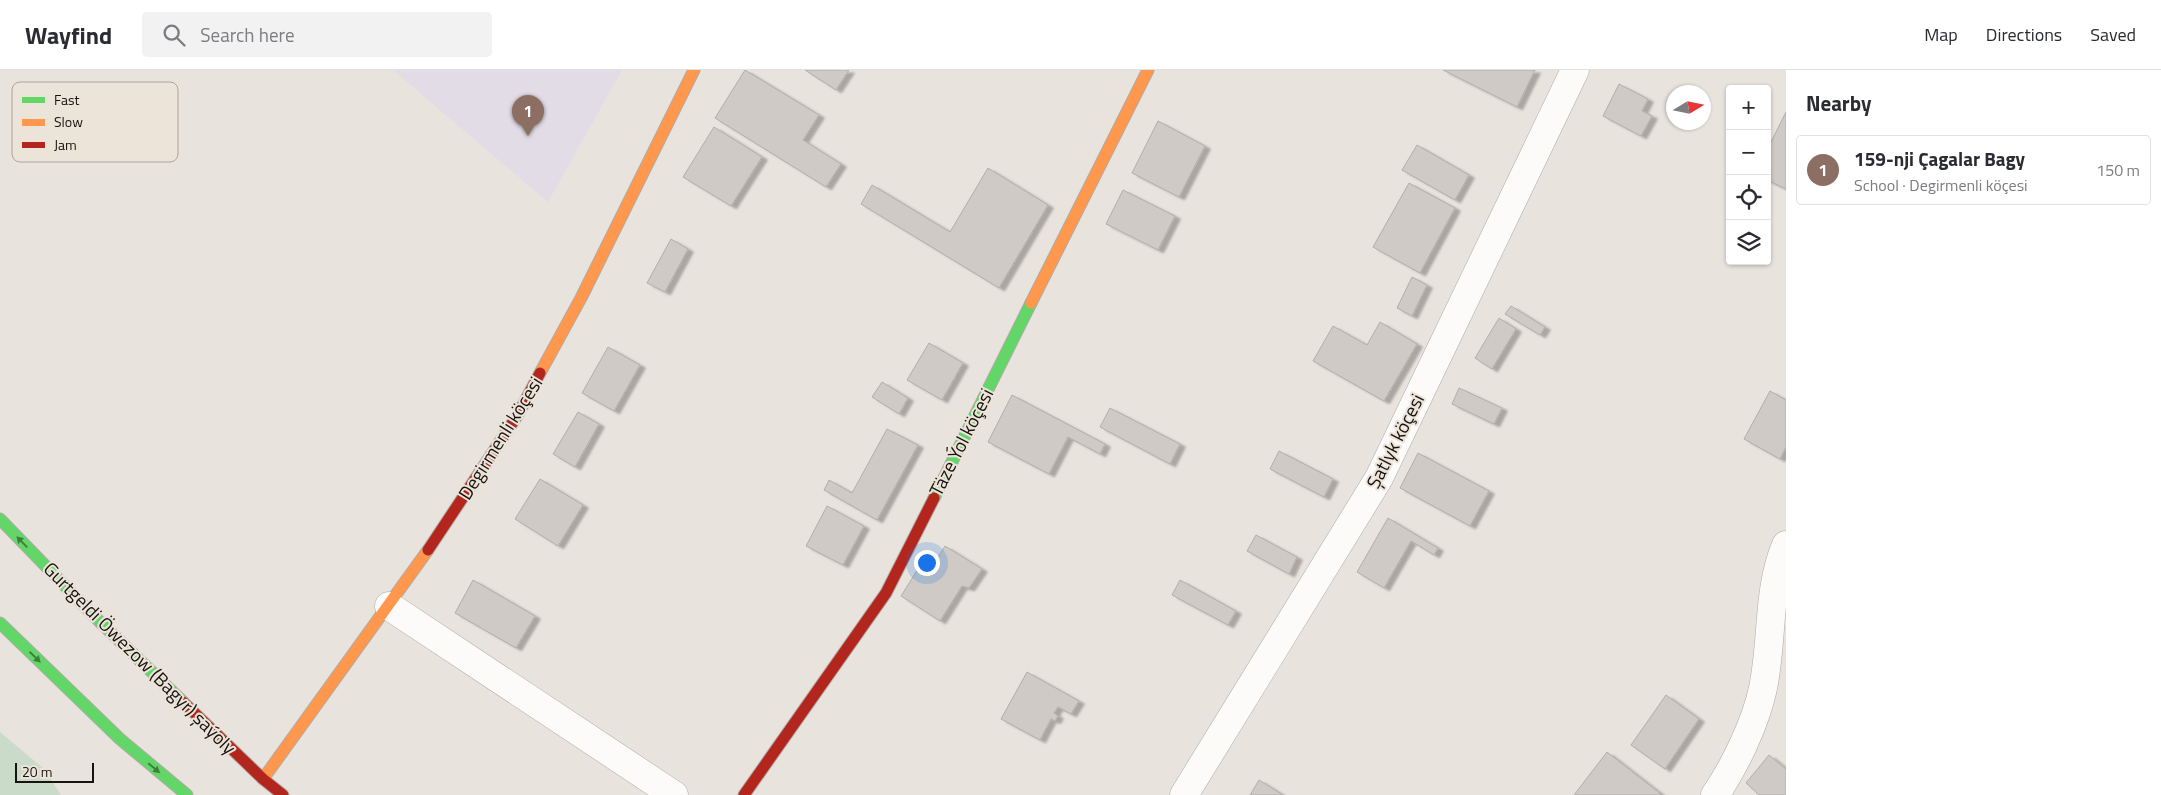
<!DOCTYPE html>
<meta charset="utf-8">
<style>
body{margin:0;font-family:"Titillium Web",sans-serif;background:#f2f2f3;color:#2b2b33}
.controls{position:absolute;right:15px;top:15px;display:grid;overflow:hidden;border-radius:5px;box-shadow:0 1px 4px #0004}
.controls button{width:45px;height:45px;display:grid;place-items:center;padding:0;border:0;border-bottom:1px solid #e1e1e2;background:#fff;color:#2b2b33;font:25px sans-serif}
.compass{position:absolute;left:1666px;top:15px;width:45px;height:45px;border-radius:50%;background:#fff;box-shadow:0 1px 4px #0004;rotate:80deg}
.scale{position:absolute;left:15px;bottom:12px;width:79px;box-sizing:border-box;padding-left:5px;border:2px solid #161310;border-top:0;font-size:14px;line-height:18px;white-space:nowrap;color:#161310;-webkit-text-stroke:4px #ece3d9;paint-order:stroke}
.you{position:absolute;left:926px;top:492px;width:18px;height:18px;margin:-12px;border:4px solid #fff;border-radius:50%;background:#1a73e8;box-shadow:0 0 0 8px #1a73e833}
.badge{display:grid;place-items:center;width:32px;height:32px;border-radius:50%;background:#db2777;color:#fff;font-size:16px;font-weight:700}
.pin{position:absolute;translate:-50% -41px;filter:drop-shadow(0 1px 2px #0008)}
.pin::after{content:'';position:absolute;top:26px;width:18px;height:15px;background:inherit;clip-path:polygon(0 0,100% 0,50% 100%)}
.list{margin:0;padding:0;list-style:none}
h2{display:flex;justify-content:space-between;align-items:center;height:65px;margin:0;padding:0 20px;font-size:21px}
h2 small{font-size:16px;font-weight:400;color:#7c7c81}
.list li{display:grid;grid-template-columns:32px 1fr auto;gap:15px;align-items:center;box-sizing:border-box;height:70px;margin:0 10px 10px;padding:0 10px;border:1px solid #e1e1e2;border-radius:5px}
.list b{display:block;font-size:19px;white-space:nowrap}
.list p{margin:0;font-size:16px;white-space:nowrap;color:#7c7c81}
.list em{font-size:16px;font-style:normal;color:#7c7c81}
.icon{flex:none;width:28px;height:28px;fill:none;stroke:currentColor;stroke-width:2;stroke-linecap:round;stroke-linejoin:round}
.map{position:relative;flex:none;width:1786px;height:725px;overflow:hidden}
header{display:flex;align-items:center;gap:30px;box-sizing:border-box;height:70px;padding:0 25px;background:#fff;border-bottom:1px solid #e1e1e2}
header strong{font-size:24px}
nav{display:flex;gap:28px;margin-inline-start:auto;font-size:18px}
.search{width:350px;height:45px;background:#f2f2f3;display:flex;align-items:center;gap:12px;box-sizing:border-box;padding:0 18px;border-radius:5px;color:#7c7c81;font-size:19px}
main{display:flex}
aside{flex:1;background:#fff}
.map>svg:first-child{display:block}
.education{fill:#e1dce6}
.green{fill:#cbdbca}
.building{fill:#cfcac6;stroke:#b1ada9;filter:url(#shadow)}
.lines{fill:none;stroke-linecap:round;stroke-linejoin:round}
.street-casing{stroke:#afaba7;stroke-width:29}
.fast-casing{stroke:#afaba7;stroke-width:13}
.slow-casing{stroke:#afaba7;stroke-width:13}
.jam-casing{stroke:#afaba7;stroke-width:13}
.street{stroke:#fcfbfa;stroke-width:28}
.fast{stroke:#63d668;stroke-width:11}
.slow{stroke:#ff974d;stroke-width:11}
.jam{stroke:#b3261e;stroke-width:11}
.oneway{fill:#407e40}
.labels{text-anchor:middle;stroke-width:4;stroke-linejoin:round;paint-order:stroke}
.street-label{font-size:19px;fill:#161310;stroke:#ece3d9}
.key{fill:#ece3d9;stroke:#aca59d;stroke-width:1}
.key-label{font-size:14px;fill:#161310}
</style>
<header>
<strong>Wayfind</strong>
<div class="search"><svg class="icon" aria-label="search" viewBox="0 0 24 24"><circle cx="10" cy="10" r="6"/><path d="M15 15l6 6"/></svg>Search here</div>
<nav><a>Map</a><a>Directions</a><a>Saved</a></nav>
</header>
<main>
<div class="map">
<svg width="1786" height="725" viewBox="0 0 1786 725">
<defs>
<filter id="shadow"><feDropShadow dx="5.5" dy="3" stdDeviation="1" flood-color="#0004"/></filter>
</defs>
<rect width="100%" height="100%" fill="#e8e3dd"/>
<path class="education" d="M393,0H622L548,132Z"/>
<path class="green" d="M0,662L44,699L61,725H0Z"/>
<path class="building" d="M745,0L819,45L803,70L841,94L826,117L715,48Z
M805,0H849L836,20Z
M1443,0H1535L1517,37Z
M1619,14L1648,29L1642,41L1652,46L1641,66L1603,46Z
M1786,42V119L1767,110V80Z
M1158,51L1205,76L1179,127L1132,103Z
M714,57L762,87L731,136L683,107Z
M1417,75L1469,105L1455,130L1402,100Z
M988,98L1048,135L999,218L861,134L872,115L950,162Z
M1409,113L1455,138L1420,203L1373,177Z
M1123,120L1175,146L1158,180L1106,154Z
M671,169L688,179L665,222L647,213Z
M1412,207L1427,215L1412,246L1397,238Z
M1511,236L1545,257L1540,265L1505,244Z
M1499,248L1516,259L1492,299L1475,288Z
M1380,252L1417,274L1384,331L1313,291L1333,256L1367,275Z
M929,273L963,293L942,330L907,310Z
M608,277L640,295L614,341L582,323Z
M882,312L908,328L899,344L872,327Z
M1459,318L1502,338L1494,354L1452,334Z
M1770,321L1786,330V377L1780,389L1744,369Z
M1012,325L1105,374L1100,384L1068,367L1049,404L988,372Z
M1110,338L1180,374L1170,394L1100,357Z
M578,342L599,354L575,397L553,384Z
M887,359L918,375L877,450L824,420L829,410L852,423Z
M1279,381L1333,409L1324,427L1270,399Z
M1418,383L1489,421L1470,456L1400,418Z
M540,409L583,435L558,476L515,449Z
M827,436L864,456L843,495L806,476Z
M1388,448L1438,478L1434,485L1411,471L1384,518L1357,502Z
M1256,465L1297,487L1289,504L1247,481Z
M945,476L982,499L969,518L962,516L940,551L901,526L918,499L927,505Z
M473,510L535,546L516,578L455,543Z
M1180,510L1236,541L1228,555L1172,525Z
M1027,602L1079,631L1071,644L1058,637L1054,643L1058,646L1055,651L1051,649L1040,670L1001,649Z
M1666,625L1699,649L1665,699L1631,675Z
M1607,682L1661,724L1660,725H1574Z
M1769,685L1786,699V725H1759L1746,713Z
M1259,710L1283,725H1250Z"/>
<g class="lines">
<defs>
<path id="street" d="M389,536L674,725
M1184,725L1379,408L1575,0
M1715,725C1735,696 1756,652 1763,618C1773,570 1767,520 1786,475"/>
<path id="fast" d="M934,428L1031,233
M0,449L99,551L183,632
M0,553L120,669L187,725"/>
<path id="slow" d="M1031,233L1148,0
M540,303L581,228L694,0
M263,709L428,480"/>
<path id="jam" d="M428,480L517,346L540,303
M183,632L263,709L283,725
M744,725L886,523L934,428"/>
</defs>
<use href="#street" class="street-casing"/>
<use href="#fast" class="fast-casing"/>
<use href="#slow" class="slow-casing"/>
<use href="#jam" class="jam-casing"/>
<use href="#street" class="street"/>
<use href="#fast" class="fast"/>
<use href="#slow" class="slow"/>
<use href="#jam" class="jam"/>
</g>
<defs><path id="oneway-solid" d="M-6-.8H1V-3.2L6.5 0L1 3.2V.8H-6Z" transform="scale(1.25)"/></defs>
<g class="oneway">
<use href="#oneway-solid" transform="translate(22 472) rotate(-134)"/>
<use href="#oneway-solid" transform="translate(35 587) rotate(44)"/>
<use href="#oneway-solid" transform="translate(154 698) rotate(40)"/>
</g>
<g class="labels">
<g class="street-label">
<text transform="translate(500 368) rotate(-58)" y="7">Degirmenli köçesi</text>
<text transform="translate(1395 371) rotate(-63)" y="7">Şatlyk köçesi</text>
<text transform="translate(961 372) rotate(-63)" y="7">Täze Ýol köçesi</text>
<text transform="translate(140 588) rotate(45)" y="7">Gurtgeldi Öwezow (Bagyr) şaýoly</text>
</g>
</g>
<rect x="12" y="12" width="166" height="80" rx="8" class="key"/>
<rect x="22" y="27" width="23" height="6" fill="#63d668"/>
<rect x="22" y="49" width="23" height="7" fill="#ff974d"/>
<rect x="22" y="72" width="23" height="6" fill="#b3261e"/>
<g class="key-label">
<text x="54" y="35">Fast</text>
<text x="54" y="57">Slow</text>
<text x="54" y="80">Jam</text>
</g>
</svg>
<div class="controls">
<button>+</button>
<button>−</button>
<button><svg class="icon" aria-label="locate" viewBox="0 0 24 24"><circle cx="12" cy="12" r="6"/><path d="M12 2v4M12 18v4M2 12h4M18 12h4"/></svg></button>
<button><svg class="icon" aria-label="layers" viewBox="0 0 24 24"><path d="M12 4l9 5-9 5-9-5zM3 14l9 5 9-5"/></svg></button>
</div>
<svg class="compass" viewBox="-18 -18 36 36"><path d="M0-13l5 13h-10z" fill="#e53935"/><path d="M0 13l5-13h-10z" fill="#7c7c81"/></svg>
<div class="scale">20 m</div>
<div class="you"></div>
<div class="pin badge" style="left:528px;top:66px;background:#8d6e63">1</div>
</div>
<aside>
<h2>Nearby<small></small></h2>
<ul class="list">
<li><span class="badge" style="background:#8d6e63">1</span><div><b>159-nji Çagalar Bagy</b><p>School · Degirmenli köçesi</p></div><em>150 m</em></li>
</ul>
</aside>
</main>
